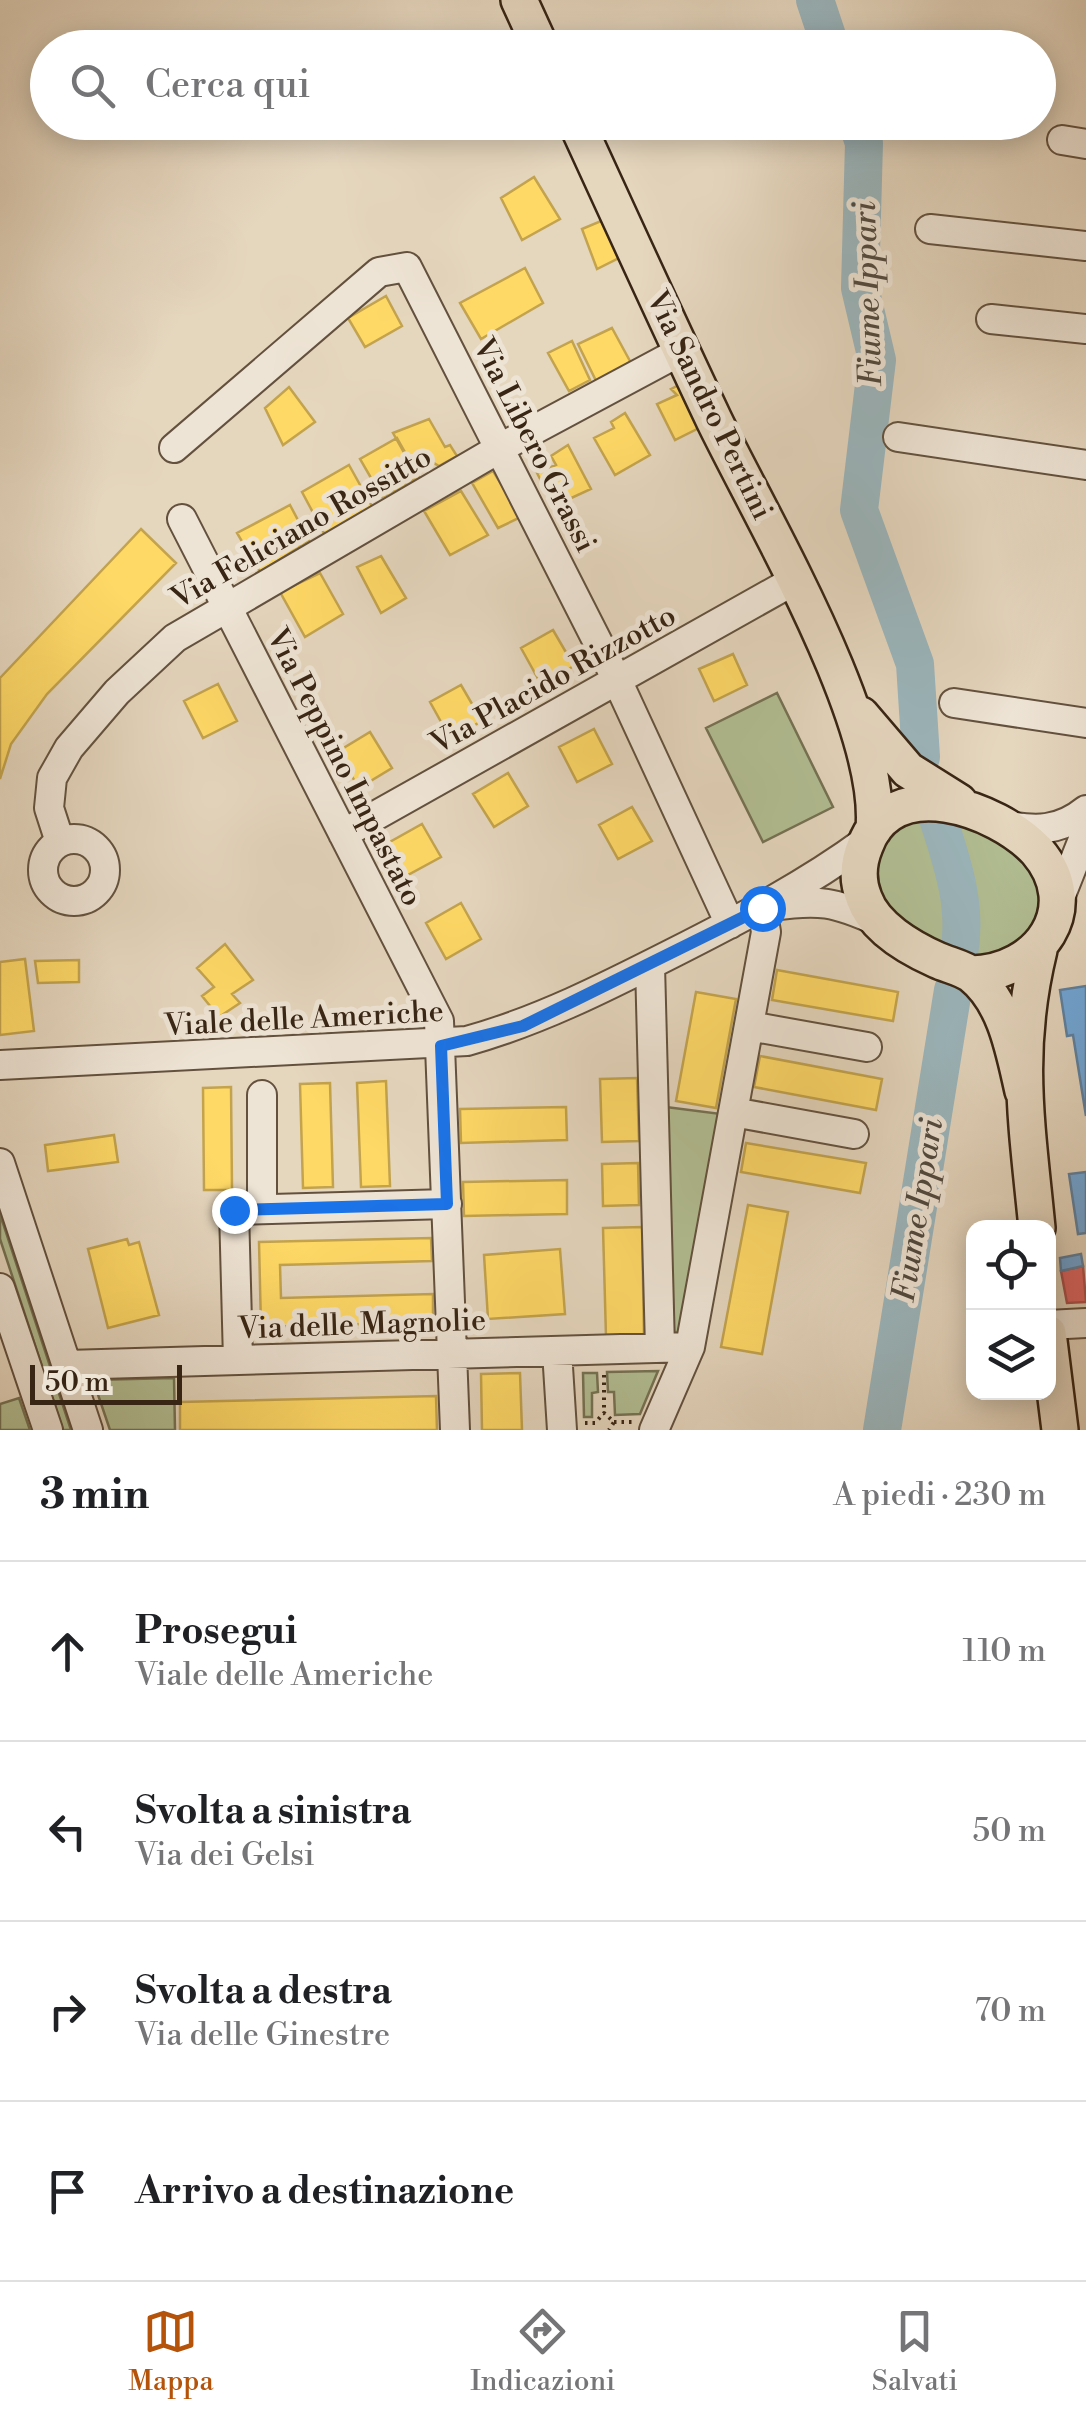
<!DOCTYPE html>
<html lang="it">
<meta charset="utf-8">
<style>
body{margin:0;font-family:"Libre Bodoni",serif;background:#f6f6f6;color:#202124}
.controls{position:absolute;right:30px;bottom:30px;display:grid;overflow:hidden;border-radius:20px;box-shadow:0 5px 25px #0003}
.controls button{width:90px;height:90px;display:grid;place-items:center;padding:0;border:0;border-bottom:2px solid #e0e0e0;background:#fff;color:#202124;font:50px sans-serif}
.scale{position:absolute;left:30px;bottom:25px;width:152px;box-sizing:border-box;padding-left:10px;border:5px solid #382514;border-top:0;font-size:28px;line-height:35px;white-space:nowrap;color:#382514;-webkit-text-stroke:8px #eee4d5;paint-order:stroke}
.stop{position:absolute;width:30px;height:30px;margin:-22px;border:8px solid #1a73e8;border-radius:50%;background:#fff}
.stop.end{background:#1a73e8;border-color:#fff;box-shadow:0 2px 10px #0008}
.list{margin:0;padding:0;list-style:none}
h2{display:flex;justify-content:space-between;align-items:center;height:130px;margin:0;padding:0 40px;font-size:42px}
h2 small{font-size:32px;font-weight:400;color:#757577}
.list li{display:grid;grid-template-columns:65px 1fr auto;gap:30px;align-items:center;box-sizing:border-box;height:180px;padding:0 40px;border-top:2px solid #e0e0e0}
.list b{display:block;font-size:38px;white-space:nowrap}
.list p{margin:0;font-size:32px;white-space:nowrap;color:#757577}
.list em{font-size:32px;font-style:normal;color:#757577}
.icon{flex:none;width:55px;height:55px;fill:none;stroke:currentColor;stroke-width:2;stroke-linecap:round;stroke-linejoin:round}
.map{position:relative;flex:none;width:1086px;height:1430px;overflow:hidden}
.search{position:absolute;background:#fff;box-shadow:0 5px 25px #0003;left:30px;right:30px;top:30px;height:110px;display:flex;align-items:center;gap:25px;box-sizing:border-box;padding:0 35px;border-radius:55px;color:#757577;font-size:38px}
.sheet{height:850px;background:#fff}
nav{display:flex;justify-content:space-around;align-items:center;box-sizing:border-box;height:140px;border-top:2px solid #e0e0e0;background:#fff;font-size:28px;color:#757577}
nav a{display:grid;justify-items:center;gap:5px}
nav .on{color:#b45309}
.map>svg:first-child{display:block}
.green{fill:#b2be93;stroke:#757254;stroke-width:2.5}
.homes{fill:#ffd966;stroke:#c3a34d;stroke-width:2.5}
.shops{fill:#e06666;stroke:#ae524d;stroke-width:2.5}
.schools{fill:#6fa8dc;stroke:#5e81a0;stroke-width:2.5}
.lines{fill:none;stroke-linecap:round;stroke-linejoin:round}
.river{stroke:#9bb6bd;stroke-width:38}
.minor-casing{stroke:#63513e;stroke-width:32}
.major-casing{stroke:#382514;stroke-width:40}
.path{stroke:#382514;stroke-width:4;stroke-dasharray:2.5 5;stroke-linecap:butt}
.minor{stroke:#eee4d5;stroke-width:28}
.major{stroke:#e5d6be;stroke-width:35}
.route{stroke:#1a73e8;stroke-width:12}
.labels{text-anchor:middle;stroke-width:10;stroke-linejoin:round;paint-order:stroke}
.street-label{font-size:30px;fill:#382514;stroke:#eee4d5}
.water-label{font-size:32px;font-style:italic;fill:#51493e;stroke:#eee4d5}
</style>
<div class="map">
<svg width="1086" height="1430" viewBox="0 0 1086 1430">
<rect width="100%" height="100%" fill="#e5d6be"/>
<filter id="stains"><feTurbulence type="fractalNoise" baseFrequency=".002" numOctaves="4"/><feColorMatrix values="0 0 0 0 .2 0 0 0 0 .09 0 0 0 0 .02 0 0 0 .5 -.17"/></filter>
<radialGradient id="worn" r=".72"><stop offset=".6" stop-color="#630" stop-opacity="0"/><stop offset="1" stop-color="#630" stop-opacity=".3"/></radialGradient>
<path class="green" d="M777,693L833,807L763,842L706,728Z
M944,813C963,823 1014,842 1025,857C1060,902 1029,958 973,957C956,957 939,944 925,935C874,903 859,877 896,825Z
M666,1107L721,1114L680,1333H674Z
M0,1214L71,1430H63L0,1239Z
M658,1371L640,1414L615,1415L614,1392H608L607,1372Z
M583,1373H597L598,1392L592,1393V1417H584Z
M174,1378L175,1430H110L93,1380Z
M19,1398L30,1430H0V1404Z"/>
<path class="homes" d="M534,177L560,219L522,240L501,198Z
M608,218L627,254L597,269L582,229Z
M525,268L543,303L481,339L460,303Z
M386,296L402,326L365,347L348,318Z
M612,328L637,374L602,393L578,344Z
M572,341L590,380L569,391L548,353Z
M685,382L707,424L675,440L657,404L677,395L671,389Z
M289,387L315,422L283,445L265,408Z
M625,413L650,455L615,475L594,438L614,428L611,422Z
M429,419L445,447L450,445L457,456L439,466L425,458L411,465L393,433Z
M397,438L419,477L382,497L360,459Z
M568,445L591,489L554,506L537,473L556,465L551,456Z
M349,465L374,510L325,535L302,492Z
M493,471L521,517L498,528L472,483Z
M461,491L488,535L450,555L424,511Z
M290,505L309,541L260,572L237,533Z
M141,529L176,563L47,694L11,744L0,779V678Z
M381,556L406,598L381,613L357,567Z
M320,573L343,614L305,637L280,592Z
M553,630L574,666L541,684L521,648Z
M733,654L747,685L714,701L699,669Z
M218,684L237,721L203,738L184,701Z
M461,685L482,721L450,738L430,702Z
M594,729L612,764L577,782L559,747Z
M370,732L392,768L359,788L337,752Z
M508,773L528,806L494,827L473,794Z
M632,807L652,841L618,859L599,825Z
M422,824L441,857L406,876L388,843Z
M461,903L481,939L446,959L426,923Z
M225,944L253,980L232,994L240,1003L219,1017L202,996L214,987L197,968Z
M25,959L34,1031L0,1035V962Z
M79,960V982L38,983L35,961Z
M777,970L898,992L893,1021L772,1000Z
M696,992L736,999L716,1108L676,1101Z
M760,1056L882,1079L876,1110L754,1087Z
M637,1078L639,1141L602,1142L600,1079Z
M386,1081L390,1186L361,1187L357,1083Z
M330,1083L333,1187L303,1188L300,1084Z
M231,1087L232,1190H204L203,1088Z
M566,1107L567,1140L461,1143L460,1109Z
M114,1135L118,1162L48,1171L45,1145Z
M746,1143L866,1163L860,1193L741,1172Z
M638,1163L639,1205L603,1206L602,1164Z
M567,1180V1214L464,1216L463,1182Z
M748,1205L788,1212L762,1354L721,1347Z
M642,1227L644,1336L606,1337L603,1228Z
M431,1238L432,1261L280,1265L281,1298L433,1294V1322L261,1327L259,1242Z
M127,1239L129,1245L139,1242L159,1315L108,1328L88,1249Z
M560,1249L565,1314L488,1319L484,1255Z
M520,1373L522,1430H482L481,1374Z
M436,1396L437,1430H180V1402Z"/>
<path class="shops" d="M1083,1266L1086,1302L1067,1303L1061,1271Z"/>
<path class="schools" d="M1086,986V1116L1073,1035L1067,1036L1060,990Z
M1086,1172V1233L1078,1234L1069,1174Z
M1081,1254L1083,1266L1061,1271L1060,1258Z"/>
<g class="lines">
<path class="river" d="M815,0L831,48
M857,122L864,143L860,288L877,360L859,510L915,664L921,757
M936,812C951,859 968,904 959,954
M882,1430L953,990"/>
<defs>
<path id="minor" d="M1062,140L1086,144
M930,229L1086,246
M991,319L1086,329
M898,437L1086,465
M174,448L379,272L407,267L617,680L730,924
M182,519L439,1021L455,1430
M954,703L1086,723
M1003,825C1035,831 1059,832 1086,810
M343,834L795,580
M43 870a31 31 0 1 1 62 0a31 31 0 1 1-62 0Z
M60,842L49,808L52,778L69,748L117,692L175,638L502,447L683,350
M1057,905L1086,832
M773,906C819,899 835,902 877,921
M650,965L660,1348
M749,1026L867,1047
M0,1065L467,1041C539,1021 606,987 673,953C740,919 806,885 867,840
M262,1095V1209
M733,1112L854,1134
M0,1163L88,1430
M0,1288L48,1430
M1048,1325L1086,1323
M557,1351L562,1430
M238,1360L234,1210L447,1204
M67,1365L690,1347
M654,1430L690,1347L766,932L762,908"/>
<path id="major" d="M519,0L541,48
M576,122C622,222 667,321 714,420C763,521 883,722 874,829
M861,715L908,770L959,802
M971,974C1039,973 1086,908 1037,851C997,808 892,771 865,846C858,863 857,881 864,898C874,927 910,948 937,960C948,965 963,968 972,975C1006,1002 1014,1052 1023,1091
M1037,1228C1027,1125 1014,1052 1039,950
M1048,1333L1060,1430"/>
</defs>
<use href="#minor" class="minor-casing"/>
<use href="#major" class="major-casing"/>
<path class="path" d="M604,1375V1411
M614,1422H634
M585,1423H595L604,1413L614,1422L609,1430"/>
<use href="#minor" class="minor"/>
<use href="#major" class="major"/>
</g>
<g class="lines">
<path class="route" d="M234,1210L447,1204L441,1046L523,1026L762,908"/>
</g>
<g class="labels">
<g class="street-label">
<text transform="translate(710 405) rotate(64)" y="10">Via Sandro Pertini</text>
<text transform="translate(535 445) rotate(63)" y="10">Via Libero Grassi</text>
<text transform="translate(301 527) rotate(-30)" y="10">Via Feliciano Rossitto</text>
<text transform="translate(553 679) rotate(-29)" y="10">Via Placido Rizzotto</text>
<text transform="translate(345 767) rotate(63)" y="10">Via Peppino Impastato</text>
<text transform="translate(304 1018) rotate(-3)" y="10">Viale delle Americhe</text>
<text transform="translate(362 1324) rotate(-2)" y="10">Via delle Magnolie</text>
</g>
<g class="water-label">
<text transform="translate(867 294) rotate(-92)" y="11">Fiume Ippari</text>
<text transform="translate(917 1210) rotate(-81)" y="11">Fiume Ippari</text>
</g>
</g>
<rect width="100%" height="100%" filter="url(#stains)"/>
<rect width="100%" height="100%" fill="url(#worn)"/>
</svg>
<div class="controls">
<button><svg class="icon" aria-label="locate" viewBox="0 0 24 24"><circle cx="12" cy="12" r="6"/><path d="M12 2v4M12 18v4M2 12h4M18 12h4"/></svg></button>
<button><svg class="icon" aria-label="layers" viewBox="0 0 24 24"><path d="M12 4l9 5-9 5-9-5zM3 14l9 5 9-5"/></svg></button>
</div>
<div class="scale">50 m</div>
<div class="stop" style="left:762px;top:908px"></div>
<div class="stop end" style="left:234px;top:1210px"></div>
<div class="search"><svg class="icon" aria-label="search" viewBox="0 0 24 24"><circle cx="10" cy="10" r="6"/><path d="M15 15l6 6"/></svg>Cerca qui</div>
</div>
<section class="sheet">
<h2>3 min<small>A piedi · 230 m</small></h2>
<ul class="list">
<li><svg class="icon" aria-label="ahead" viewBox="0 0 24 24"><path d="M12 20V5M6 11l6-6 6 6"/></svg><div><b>Prosegui</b><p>Viale delle Americhe</p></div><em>110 m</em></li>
<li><svg class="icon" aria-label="left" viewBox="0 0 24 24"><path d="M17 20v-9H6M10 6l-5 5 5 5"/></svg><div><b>Svolta a sinistra</b><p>Via dei Gelsi</p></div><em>50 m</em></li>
<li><svg class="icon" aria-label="right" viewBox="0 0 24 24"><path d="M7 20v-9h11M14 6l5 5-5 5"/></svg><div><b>Svolta a destra</b><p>Via delle Ginestre</p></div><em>70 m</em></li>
<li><svg class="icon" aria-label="arrive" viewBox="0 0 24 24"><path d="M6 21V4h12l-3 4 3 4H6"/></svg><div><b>Arrivo a destinazione</b></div></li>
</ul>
</section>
<nav>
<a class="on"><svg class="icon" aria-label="map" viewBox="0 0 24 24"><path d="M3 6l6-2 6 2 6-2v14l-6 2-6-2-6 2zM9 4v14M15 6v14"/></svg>Mappa</a>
<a><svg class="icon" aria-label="directions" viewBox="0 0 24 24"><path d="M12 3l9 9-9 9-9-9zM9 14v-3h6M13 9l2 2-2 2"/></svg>Indicazioni</a>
<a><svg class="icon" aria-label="saved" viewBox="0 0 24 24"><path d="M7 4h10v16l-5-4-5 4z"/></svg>Salvati</a>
</nav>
